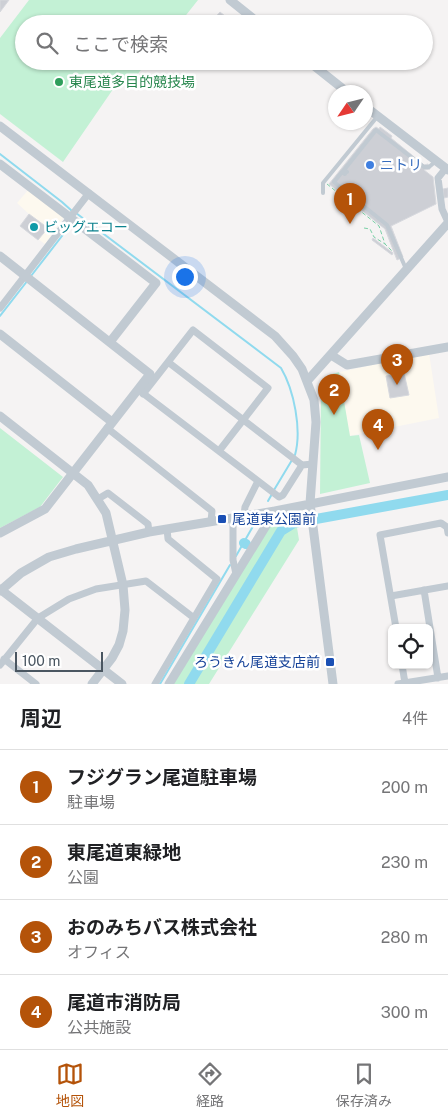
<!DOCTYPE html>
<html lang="ja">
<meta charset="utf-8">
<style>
body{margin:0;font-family:"Public Sans","Noto Sans JP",sans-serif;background:#f6f6f6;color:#202124}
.controls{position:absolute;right:15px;bottom:15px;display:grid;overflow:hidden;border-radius:8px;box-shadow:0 1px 4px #0004}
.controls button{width:45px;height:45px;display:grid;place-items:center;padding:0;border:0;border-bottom:1px solid #e0e0e0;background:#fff;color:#202124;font:25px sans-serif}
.compass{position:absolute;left:328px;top:85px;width:45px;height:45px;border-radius:50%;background:#fff;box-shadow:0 1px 4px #0004;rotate:235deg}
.scale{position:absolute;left:15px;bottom:12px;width:88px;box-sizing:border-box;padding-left:5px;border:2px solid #4a5661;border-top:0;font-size:14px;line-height:18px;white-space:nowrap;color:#4a5661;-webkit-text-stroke:4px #fff;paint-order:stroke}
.you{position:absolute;left:184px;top:276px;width:18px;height:18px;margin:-12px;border:4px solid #fff;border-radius:50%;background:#1a73e8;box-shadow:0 0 0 8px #1a73e833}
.badge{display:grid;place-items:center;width:32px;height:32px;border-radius:50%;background:#b45309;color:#fff;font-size:16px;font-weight:700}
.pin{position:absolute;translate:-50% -41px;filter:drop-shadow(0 1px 2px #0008)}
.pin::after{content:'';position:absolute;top:26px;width:18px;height:15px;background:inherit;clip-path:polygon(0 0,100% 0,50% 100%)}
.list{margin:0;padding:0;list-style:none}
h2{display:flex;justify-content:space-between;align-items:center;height:65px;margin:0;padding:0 20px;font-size:21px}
h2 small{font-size:16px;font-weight:400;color:#757577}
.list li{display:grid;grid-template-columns:32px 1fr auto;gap:15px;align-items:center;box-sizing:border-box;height:75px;padding:0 20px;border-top:1px solid #e0e0e0}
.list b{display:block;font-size:19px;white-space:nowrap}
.list p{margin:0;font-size:16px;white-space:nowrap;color:#757577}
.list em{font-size:16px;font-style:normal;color:#757577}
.icon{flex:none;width:28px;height:28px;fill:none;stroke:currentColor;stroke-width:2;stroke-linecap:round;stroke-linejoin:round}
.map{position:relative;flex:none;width:448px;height:684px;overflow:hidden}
.search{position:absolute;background:#fff;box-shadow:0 1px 4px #0004;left:15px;right:15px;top:15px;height:55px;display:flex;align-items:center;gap:12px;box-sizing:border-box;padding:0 18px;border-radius:28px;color:#757577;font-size:19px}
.sheet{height:365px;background:#fff}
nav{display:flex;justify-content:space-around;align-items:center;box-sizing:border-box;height:70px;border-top:1px solid #e0e0e0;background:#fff;font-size:14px;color:#757577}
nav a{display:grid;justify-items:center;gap:2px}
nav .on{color:#b45309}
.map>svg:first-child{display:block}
.commercial{fill:#fdf9ef}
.green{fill:#c3f1d5}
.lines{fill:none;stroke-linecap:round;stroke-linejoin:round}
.stream{stroke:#90daee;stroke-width:2}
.river{stroke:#90daee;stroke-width:10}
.building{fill:#cdcfd5;stroke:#d7d9de}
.path{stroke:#7ad0a6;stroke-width:1;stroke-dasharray:4 2.5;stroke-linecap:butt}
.service{stroke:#c1cad2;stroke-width:4}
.minor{stroke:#c1cad2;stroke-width:7}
.tertiary{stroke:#c1cad2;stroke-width:9}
.leisure-dot{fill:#2e9e5b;stroke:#fff;stroke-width:2}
.shop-dot{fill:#3f7fe0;stroke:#fff;stroke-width:2}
.culture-dot{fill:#0f9aa8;stroke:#fff;stroke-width:2}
.transit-dot{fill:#1a4fb4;stroke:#fff;stroke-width:2}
.labels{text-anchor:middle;stroke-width:5;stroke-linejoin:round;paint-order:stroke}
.leisure-label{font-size:14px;fill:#27864d;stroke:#fff;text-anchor:start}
.shop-label{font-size:14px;fill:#366cbe;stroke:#fff;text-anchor:start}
.culture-label{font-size:14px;fill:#0d838f;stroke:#fff;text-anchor:start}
.transit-label{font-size:14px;fill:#164399;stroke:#fff;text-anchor:start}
</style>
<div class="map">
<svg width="448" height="684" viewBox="0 0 448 684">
<rect width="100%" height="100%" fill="#f5f3f3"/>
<path class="commercial" d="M29,189L64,217L45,244L20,226L29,214L17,203Z
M429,353L439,418L349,436L340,372Z"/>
<path class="green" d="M29,0H198L179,24H24V61H148L129,85L120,79L63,162L0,114V38Z
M339,372L350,436L359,435L370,483L320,494L321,396L329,375Z
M0,428L63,477L40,507L0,528Z
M295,515L299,540L209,684H173L272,519Z"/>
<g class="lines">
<path class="stream" d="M0,154L62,202L72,211
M76,213L281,368C294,390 302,430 295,455
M31,276L72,223
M0,316L28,280
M274,490L292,460
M268,501L272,494
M236,556L256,521
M160,684L230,565"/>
<path class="river" d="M244,543L246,544
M189,684L281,531L294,523L448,495"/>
</g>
<path class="building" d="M0,0H9L0,12Z
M220,12L235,24H209Z
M240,61H253L248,68Z
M376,127L379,129L380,127L392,136L391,138L424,165L428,164L430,169L424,170L433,177L436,204L391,226L403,257L397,260L385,229L329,184L373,129Z
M448,188V197L444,198L443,189Z
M29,214L48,228L38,240L20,226Z
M373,238L393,253L392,255L372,240Z
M404,373L409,395L390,398L386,376Z"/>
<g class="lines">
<path class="path" d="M327,184L379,226L385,244L392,251
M364,228L370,229L374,237L385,244"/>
<path class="service" d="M347,172L344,170L376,130L424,167H429L436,161
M345,174L342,172L334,182L387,225L406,269
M323,193V183L377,117"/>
<path class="minor" d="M446,168L438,178L442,209L448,222
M0,308L89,193
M168,362L302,465L313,464
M140,391L279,497L283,495L302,465
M143,394L193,330L268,388L219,451
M107,428L212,511L211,521
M98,499L108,493L148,524L149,532
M244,515L245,507L258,481
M233,518V560L236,574
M424,590L438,678
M391,596L448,586
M396,628L380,535L441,523L447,527L448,533
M4,659L36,684
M0,665L38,618L69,599L96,589L146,581L194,618
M402,665L405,683
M155,684L217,579L168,539L167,529
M398,684L448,676"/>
<path class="tertiary" d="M230,0L260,24
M308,61L347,92
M366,107L448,170
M0,126L275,336L293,356L302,369L314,400L316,422L310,503L333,684
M0,164L156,283L110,342
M0,256L150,374L45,509L0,533
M0,334L112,422
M331,355L347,365L448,347
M308,380L448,223
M0,416L88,485L106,513L123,585L125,610L123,631L119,645L112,658L92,684
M0,589L122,684
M0,591L21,573L49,557L76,549L149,532L275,511L448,477
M169,684L275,511"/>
</g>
<circle class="leisure-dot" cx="59" cy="82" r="5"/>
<circle class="shop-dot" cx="370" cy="165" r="5"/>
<circle class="culture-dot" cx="34" cy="227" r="5"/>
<g class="transit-dot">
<rect x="217" y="514" width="10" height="10" rx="2.5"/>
<rect x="325" y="657" width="10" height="10" rx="2.5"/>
</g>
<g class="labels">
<g class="leisure-label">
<text x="69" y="87">東尾道多目的競技場</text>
</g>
<g class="shop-label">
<text x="380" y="170">ニトリ</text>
</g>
<g class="culture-label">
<text x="44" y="232">ビッグエコー</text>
</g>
<g class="transit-label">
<text x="232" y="524">尾道東公園前</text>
<text x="320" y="667" text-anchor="end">ろうきん尾道支店前</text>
</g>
</g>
</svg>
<div class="controls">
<button><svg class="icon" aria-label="locate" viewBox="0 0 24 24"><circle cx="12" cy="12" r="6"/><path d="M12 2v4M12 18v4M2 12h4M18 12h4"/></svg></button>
</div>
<svg class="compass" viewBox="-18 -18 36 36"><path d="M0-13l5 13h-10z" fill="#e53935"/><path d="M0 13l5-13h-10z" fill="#757577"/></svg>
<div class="scale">100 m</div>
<div class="you"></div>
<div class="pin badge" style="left:350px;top:224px">1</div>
<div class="pin badge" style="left:334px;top:415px">2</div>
<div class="pin badge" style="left:397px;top:385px">3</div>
<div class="pin badge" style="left:378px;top:450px">4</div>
<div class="search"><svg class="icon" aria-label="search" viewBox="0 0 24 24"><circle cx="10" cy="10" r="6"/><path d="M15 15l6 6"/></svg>ここで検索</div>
</div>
<section class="sheet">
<h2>周辺<small>4件</small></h2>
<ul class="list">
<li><span class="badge">1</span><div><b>フジグラン尾道駐車場</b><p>駐車場</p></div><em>200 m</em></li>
<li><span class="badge">2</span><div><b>東尾道東緑地</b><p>公園</p></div><em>230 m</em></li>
<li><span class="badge">3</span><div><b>おのみちバス株式会社</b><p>オフィス</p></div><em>280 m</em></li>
<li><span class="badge">4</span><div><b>尾道市消防局</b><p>公共施設</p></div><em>300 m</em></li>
</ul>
</section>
<nav>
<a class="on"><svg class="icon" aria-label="map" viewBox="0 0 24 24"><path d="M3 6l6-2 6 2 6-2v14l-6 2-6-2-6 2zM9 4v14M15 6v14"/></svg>地図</a>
<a><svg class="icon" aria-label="directions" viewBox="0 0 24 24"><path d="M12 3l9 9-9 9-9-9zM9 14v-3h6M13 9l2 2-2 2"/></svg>経路</a>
<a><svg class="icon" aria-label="saved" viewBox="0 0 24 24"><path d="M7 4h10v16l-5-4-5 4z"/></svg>保存済み</a>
</nav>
